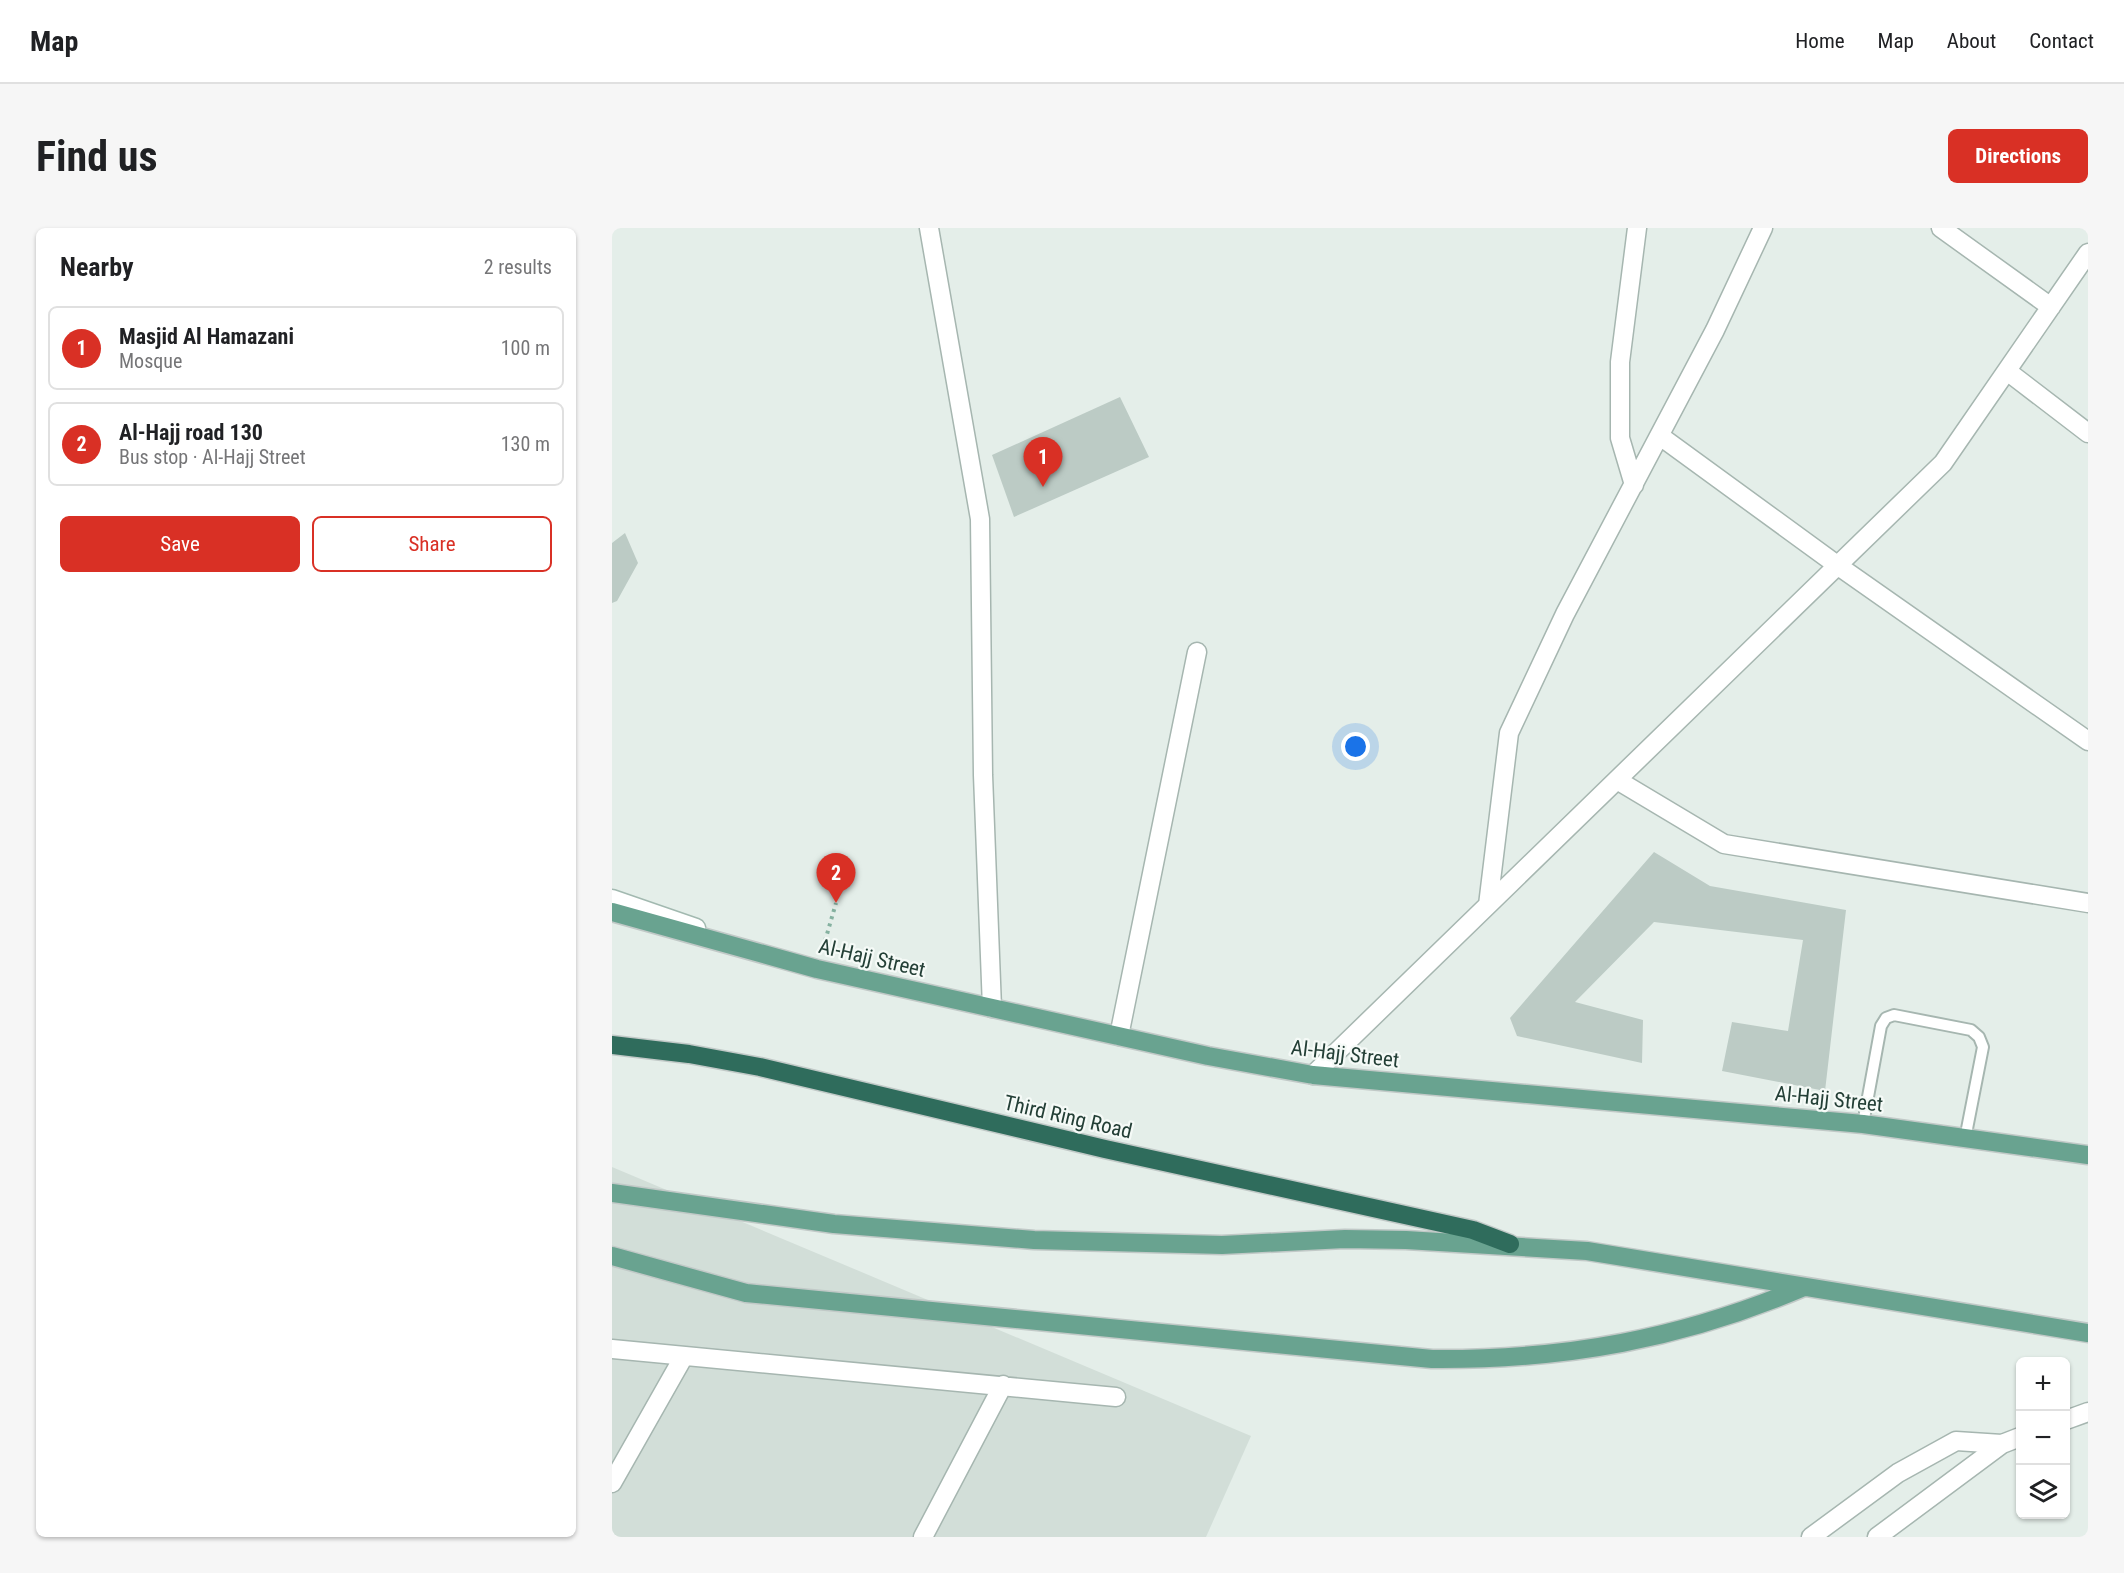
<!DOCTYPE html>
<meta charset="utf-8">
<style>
body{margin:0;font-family:"Roboto Condensed",sans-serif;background:#f6f6f6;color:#202124}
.controls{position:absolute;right:18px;bottom:18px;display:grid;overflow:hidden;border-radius:9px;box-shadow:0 2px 4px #0004}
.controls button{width:54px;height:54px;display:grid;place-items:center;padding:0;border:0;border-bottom:2px solid #e0e0e0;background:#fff;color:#202124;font:30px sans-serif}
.you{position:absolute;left:744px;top:519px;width:21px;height:21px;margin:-15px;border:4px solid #fff;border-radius:50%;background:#1a73e8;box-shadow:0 0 0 9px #1a73e833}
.badge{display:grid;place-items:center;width:39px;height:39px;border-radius:50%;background:#d93025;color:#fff;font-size:20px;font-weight:700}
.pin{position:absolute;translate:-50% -50px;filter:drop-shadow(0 2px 3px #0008)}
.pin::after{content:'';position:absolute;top:32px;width:21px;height:18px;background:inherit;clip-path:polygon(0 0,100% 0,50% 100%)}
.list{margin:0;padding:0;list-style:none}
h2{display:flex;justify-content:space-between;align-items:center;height:78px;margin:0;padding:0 24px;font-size:26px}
h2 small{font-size:20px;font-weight:400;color:#757577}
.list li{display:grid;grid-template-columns:39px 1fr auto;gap:18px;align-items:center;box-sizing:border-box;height:84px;margin:0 12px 12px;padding:0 12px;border:2px solid #e0e0e0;border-radius:9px}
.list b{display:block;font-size:22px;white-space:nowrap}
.list p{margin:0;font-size:20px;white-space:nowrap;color:#757577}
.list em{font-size:20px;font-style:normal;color:#757577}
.actions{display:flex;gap:12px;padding:18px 24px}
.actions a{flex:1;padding:14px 0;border:2px solid #d93025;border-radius:9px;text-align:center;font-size:21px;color:#d93025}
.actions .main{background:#d93025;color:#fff}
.icon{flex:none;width:33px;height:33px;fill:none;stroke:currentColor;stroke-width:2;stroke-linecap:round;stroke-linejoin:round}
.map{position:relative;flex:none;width:1476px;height:1309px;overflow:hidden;border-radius:9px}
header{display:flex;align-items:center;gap:36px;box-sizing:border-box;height:84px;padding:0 30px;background:#fff;border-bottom:2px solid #e0e0e0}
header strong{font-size:28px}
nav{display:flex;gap:33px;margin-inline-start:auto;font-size:21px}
.intro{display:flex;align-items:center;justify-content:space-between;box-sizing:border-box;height:144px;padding:0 36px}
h1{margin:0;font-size:42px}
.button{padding:15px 27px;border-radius:9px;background:#d93025;color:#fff;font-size:21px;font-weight:700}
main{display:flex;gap:36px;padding:0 36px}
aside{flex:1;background:#fff;border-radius:9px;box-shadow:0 2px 4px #0004}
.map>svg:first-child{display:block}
.built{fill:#d2ded8}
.building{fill:#bccbc5}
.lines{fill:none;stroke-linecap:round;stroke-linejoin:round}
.lane-casing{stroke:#a6b6b0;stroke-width:14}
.street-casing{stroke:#a6b6b0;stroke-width:21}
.secondary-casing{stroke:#a2b9b0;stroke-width:21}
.primary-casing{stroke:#c1c9c7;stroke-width:21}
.highway-casing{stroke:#c1c9c7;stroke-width:21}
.path{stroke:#85b1a0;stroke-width:4;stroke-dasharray:3 4.5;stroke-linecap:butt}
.lane{stroke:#fff;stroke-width:10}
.street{stroke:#fff;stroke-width:18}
.secondary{stroke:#fff;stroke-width:18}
.primary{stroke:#69a390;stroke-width:18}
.highway{stroke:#2f6c5c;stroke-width:18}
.labels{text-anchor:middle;stroke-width:4.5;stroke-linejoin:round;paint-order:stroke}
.street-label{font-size:21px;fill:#233f36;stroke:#f5faf7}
</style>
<header>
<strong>Map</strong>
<nav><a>Home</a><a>Map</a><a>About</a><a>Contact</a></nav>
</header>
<div class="intro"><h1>Find us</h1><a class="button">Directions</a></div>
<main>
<aside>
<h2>Nearby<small>2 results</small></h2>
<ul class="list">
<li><span class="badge">1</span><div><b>Masjid Al Hamazani</b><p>Mosque</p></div><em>100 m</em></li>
<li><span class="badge">2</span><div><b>Al-Hajj road 130</b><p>Bus stop · Al-Hajj Street</p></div><em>130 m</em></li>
</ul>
<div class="actions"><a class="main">Save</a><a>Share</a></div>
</aside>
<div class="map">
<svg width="1476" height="1309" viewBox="0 0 1476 1309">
<rect width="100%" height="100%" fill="#e4eee9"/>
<path class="built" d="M0,939L639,1208L594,1309H0Z"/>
<path class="building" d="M508,169L537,229L402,289L380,227Z
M13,305L26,335L5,373L0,375V315Z
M1042,624L1098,658L1234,682L1213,863L1110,843L1120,794L1176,803L1191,712L1042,694L963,774L1031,792L1030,835L905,808L898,790Z"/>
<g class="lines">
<defs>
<path id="lane" d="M1251,896L1269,798L1274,790L1282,787L1359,802L1367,809L1371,819L1353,911"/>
<path id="street" d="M317,0L368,291L371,547L380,780
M1329,0L1439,79
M1395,143L1476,205
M1048,208L1225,337L1476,513
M1022,257L1008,210V134L1025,0
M1005,552L1112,616L1476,675
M876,677L897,505L953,386L1103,102L1151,0
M507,808L585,424
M701,847L1331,235L1476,25
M0,1121L504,1169
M1454,1192L1476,1184
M0,1255L72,1128
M311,1309L391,1157
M1199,1309L1286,1245L1344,1213L1390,1216
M1265,1309L1390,1216L1408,1209"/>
<path id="secondary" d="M0,671L84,700"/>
<path id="primary" d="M0,684L205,741L596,828L701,847L1251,896L1476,927
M0,965L222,996L422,1012L610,1017L733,1011L794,1012L975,1023L1476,1105
M0,1028L134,1065L820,1131C954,1132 1069,1111 1192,1059"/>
<path id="highway" d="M0,817L77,826L148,839L493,921L861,1002L898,1016"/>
</defs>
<use href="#lane" class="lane-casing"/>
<use href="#street" class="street-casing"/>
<use href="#secondary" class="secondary-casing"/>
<use href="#primary" class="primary-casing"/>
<use href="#highway" class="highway-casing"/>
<path class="path" d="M211,720L224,675"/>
<use href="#lane" class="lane"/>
<use href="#street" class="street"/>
<use href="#secondary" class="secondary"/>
<use href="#primary" class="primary"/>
<use href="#highway" class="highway"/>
</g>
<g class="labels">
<g class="street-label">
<text transform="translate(260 730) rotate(13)" y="7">Al-Hajj Street</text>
<text transform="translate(733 826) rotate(7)" y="7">Al-Hajj Street</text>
<text transform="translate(1217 871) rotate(6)" y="7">Al-Hajj Street</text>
<text transform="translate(456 889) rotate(13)" y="7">Third Ring Road</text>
</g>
</g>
</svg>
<div class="controls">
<button>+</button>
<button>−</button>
<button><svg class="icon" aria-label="layers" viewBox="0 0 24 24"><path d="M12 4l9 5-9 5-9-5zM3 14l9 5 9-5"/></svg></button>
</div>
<div class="you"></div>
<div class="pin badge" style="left:431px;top:259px">1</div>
<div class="pin badge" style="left:224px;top:675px">2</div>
</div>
</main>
